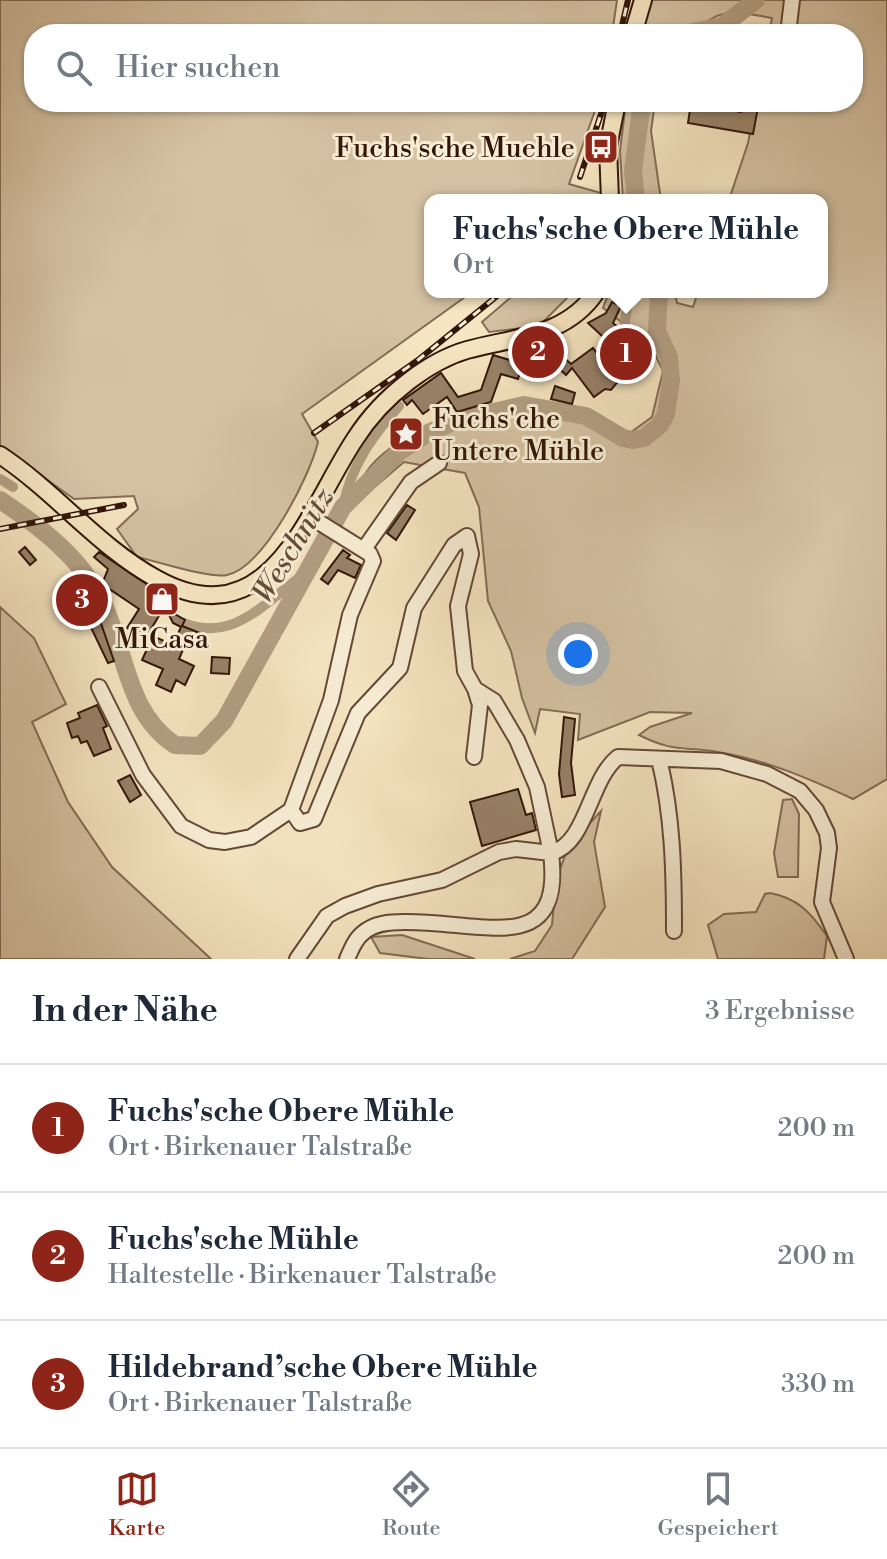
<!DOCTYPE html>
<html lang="de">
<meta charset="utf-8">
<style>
body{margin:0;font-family:"Libre Bodoni",serif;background:#f6f6f7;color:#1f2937}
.you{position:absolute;left:578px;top:654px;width:28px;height:28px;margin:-20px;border:6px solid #fff;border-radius:50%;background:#1a73e8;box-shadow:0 0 0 12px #1a73e833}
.badge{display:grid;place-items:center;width:52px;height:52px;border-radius:50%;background:#8f2418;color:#fff;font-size:26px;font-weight:700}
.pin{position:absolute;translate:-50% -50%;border:4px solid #fff;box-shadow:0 2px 8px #0006}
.popup{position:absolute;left:424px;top:194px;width:404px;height:104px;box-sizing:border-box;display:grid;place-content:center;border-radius:16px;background:#fff;filter:drop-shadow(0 2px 6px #0005);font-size:26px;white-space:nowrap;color:#747a83}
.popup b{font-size:30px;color:#1f2937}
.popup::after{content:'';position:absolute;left:50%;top:100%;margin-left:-16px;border:16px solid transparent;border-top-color:#fff}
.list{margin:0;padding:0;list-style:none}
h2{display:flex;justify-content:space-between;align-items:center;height:104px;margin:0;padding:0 32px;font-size:34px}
h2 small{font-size:26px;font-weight:400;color:#747a83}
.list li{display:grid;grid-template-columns:52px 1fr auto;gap:24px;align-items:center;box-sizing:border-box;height:128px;padding:0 32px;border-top:2px solid #e0e1e3}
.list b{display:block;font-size:30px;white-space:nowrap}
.list p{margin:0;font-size:26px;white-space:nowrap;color:#747a83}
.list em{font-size:26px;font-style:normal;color:#747a83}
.icon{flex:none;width:44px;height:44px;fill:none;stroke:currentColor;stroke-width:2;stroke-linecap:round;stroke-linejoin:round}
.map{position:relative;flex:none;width:887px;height:959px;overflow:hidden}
.search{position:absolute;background:#fff;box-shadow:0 2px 6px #0004;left:24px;right:24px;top:24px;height:88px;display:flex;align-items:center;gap:20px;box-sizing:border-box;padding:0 28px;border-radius:32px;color:#747a83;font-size:30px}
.sheet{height:488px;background:#fff}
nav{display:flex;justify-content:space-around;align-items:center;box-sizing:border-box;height:112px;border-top:2px solid #e0e1e3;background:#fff;font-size:22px;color:#747a83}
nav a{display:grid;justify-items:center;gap:4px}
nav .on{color:#8f2418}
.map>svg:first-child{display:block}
.green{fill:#d5c2a3;stroke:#846c56;stroke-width:2}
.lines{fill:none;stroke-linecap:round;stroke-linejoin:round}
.canal{stroke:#b39f83;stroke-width:10}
.river{stroke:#b39f83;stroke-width:18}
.building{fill:#988269;stroke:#321509;stroke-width:2}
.minor-casing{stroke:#634937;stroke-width:18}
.major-casing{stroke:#321509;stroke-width:20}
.minor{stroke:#f9efd7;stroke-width:14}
.major{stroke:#f6e6c2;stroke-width:16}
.rail-casing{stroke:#321509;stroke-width:6}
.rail{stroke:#f9efd7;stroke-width:3;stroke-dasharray:9;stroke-linecap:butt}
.labels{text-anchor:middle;stroke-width:6;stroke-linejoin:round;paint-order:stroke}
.poi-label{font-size:28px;fill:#321509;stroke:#f9efd7;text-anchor:end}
.water-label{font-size:30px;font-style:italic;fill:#664c3a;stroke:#f9efd7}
</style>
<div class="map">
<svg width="887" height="959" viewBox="0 0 887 959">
<rect width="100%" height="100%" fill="#f6e6c2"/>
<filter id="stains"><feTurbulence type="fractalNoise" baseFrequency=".0025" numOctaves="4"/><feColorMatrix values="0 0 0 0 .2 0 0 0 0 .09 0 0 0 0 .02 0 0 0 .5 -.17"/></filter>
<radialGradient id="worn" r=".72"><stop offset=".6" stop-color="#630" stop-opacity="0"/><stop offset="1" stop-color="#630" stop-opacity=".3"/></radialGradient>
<path class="green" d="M0,0H617L612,34H34V102H598L569,184L601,193V200H430V292H472L302,414L318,442C310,476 264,567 227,575C210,579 157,561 137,557L117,529L138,509L134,496L74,499L0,446Z
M650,0H887V779L853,799C808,778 766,760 718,752C683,746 675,753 639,735L650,727L692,713L650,712L578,740L580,714L540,709L535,733L522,698L511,651L488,601L479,507L465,473L404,462L350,508C355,497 359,484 365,474C389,435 476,401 522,404C558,406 594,422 627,435L652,417L663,371L650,344L603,308L609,292H675L677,303L693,307L698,292H822V200H729L748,143L756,102H853V34H769L772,18C736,12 720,5 693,34H642Z
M626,102H655L651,131L661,200H623L620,151Z
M517,292H573L539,326L489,332L482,322Z
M0,607L34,638L66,704L32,722L68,802L112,867L211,959H0Z
M792,799L799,814L798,877H778L774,853L783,800Z
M601,811L594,842L605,907L572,959H510L535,951L552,925L556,881L568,847Z
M770,893C798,898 811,913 827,936L824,959H718L708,925L724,914L756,912L765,894Z
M402,935L475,959H428L380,953L371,937Z"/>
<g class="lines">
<path class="canal" d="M624,327L630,292
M0,479L13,487
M343,507C351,465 372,437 399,406
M183,623C233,643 264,603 303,575"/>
<path class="river" d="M684,34L722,26L756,0
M636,200L633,170L642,102
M0,500C39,526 79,556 101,599C126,648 125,712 175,745L200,746L224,721L343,507L399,452L428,433L455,421L524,405L586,416L623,438L633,440L644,438L660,425L666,414L671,380L669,357L657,331L659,292"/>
</g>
<path class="building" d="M743,102H759L753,134L688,123L691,103L741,112Z
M612,302L621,306L613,323L631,339L635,335L647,346L611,390L605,389L594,397L572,368L566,375L540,351L550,345L571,364L593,348L602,360L606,357L629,361L588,323L606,313Z
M493,355L523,364L518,379L501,374L491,402L457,412L447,397L423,414L412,400L407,405L403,400L441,373L458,397L481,390Z
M555,386L575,393L572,404L551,399Z
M407,505L415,510L396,540L387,533Z
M25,547L36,560L30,565L19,552Z
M343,550L350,555L347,558L361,565L355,578L338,570L328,584L321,579Z
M99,552L169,599L145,639L127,628L139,609L102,584L108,569L94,557Z
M96,609L114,661L108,663L85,615Z
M166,609L185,620L182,626L200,633L195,644L187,640L179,659L194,666L185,685L176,680L171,692L156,685L163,669L142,660L153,636L173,645L181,627L173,623Z
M212,657L230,658L229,674L211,673Z
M97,705L107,726L103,728L111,749L94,756L87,741L81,743L78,736L72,738L67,723L80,718L78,713Z
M564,717L575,719L571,763L575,795L562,797L559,774Z
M130,775L141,795L130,802L118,781Z
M518,789L526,815L532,813L536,830L482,846L470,802Z"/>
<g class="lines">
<defs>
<path id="minor" d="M788,34L792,0
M364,549L411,482L439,463
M99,687L143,775L181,826L209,840L225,842L251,837L291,810L331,700L350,615L373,561L370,554L309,516
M474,757L480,705L475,689
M659,759C673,816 674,873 674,931
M291,810L300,823L314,819L358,713L400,668L414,608L454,545L467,536L471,554L458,606L465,671L475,689L494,701L517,740L537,787L551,853C587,844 589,780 618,757L721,761L767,774L800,791L816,810L827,833L829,848L822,902L846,959
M297,959L327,916L345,906L378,894L442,880L499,852L516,849L551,853C564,959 484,921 404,922C390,922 374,923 363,933C355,939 351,950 347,959"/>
<path id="major" d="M633,34L643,0
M610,200L608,147L617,102
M0,455C56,492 98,547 157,579C270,641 308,510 355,439C369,417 388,397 409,381C426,368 446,356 467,350C514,337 566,337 596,292"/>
</defs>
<use href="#minor" class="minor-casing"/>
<use href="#major" class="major-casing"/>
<use href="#minor" class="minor"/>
<use href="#major" class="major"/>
<defs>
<path id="rail" d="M620,34L628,0
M580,177L605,102
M314,433L418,360L502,292
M0,529L124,505"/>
</defs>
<use href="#rail" class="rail-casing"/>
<use href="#rail" class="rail"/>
</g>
<defs>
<symbol id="bus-square" viewBox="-11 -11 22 22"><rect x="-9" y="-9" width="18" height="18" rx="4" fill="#8f2418" stroke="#f9efd7"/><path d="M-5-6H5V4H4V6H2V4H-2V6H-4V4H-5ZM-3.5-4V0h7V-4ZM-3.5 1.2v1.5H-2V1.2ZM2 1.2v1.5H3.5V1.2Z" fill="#fff"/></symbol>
<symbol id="sight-square" viewBox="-11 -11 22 22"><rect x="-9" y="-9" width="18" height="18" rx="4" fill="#8f2418" stroke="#f9efd7"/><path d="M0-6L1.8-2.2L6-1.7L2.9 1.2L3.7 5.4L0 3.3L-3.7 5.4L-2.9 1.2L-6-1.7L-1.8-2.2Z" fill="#fff"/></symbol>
<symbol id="shop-square" viewBox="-11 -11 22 22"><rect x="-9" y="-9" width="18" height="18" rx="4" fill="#8f2418" stroke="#f9efd7"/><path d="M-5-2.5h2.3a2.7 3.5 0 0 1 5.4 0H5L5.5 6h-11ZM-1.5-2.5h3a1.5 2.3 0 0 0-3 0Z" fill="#fff"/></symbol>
</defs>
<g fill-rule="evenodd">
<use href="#bus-square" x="581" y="127" width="40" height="40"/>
<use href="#sight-square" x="386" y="414" width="40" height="40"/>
<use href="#shop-square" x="142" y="579" width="40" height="40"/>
</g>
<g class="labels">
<g class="poi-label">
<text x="575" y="157">Fuchs'sche Muehle</text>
<text x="432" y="428" text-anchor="start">Fuchs'che<tspan x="432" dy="32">Untere Mühle</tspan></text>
<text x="162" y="648" text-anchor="middle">MiCasa</text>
</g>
<g class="water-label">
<text transform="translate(293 545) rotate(-59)" y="10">Weschnitz</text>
</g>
</g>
<rect width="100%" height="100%" filter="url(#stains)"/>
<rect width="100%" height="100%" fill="url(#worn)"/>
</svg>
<div class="you"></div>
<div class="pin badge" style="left:626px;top:354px">1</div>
<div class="popup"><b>Fuchs'sche Obere Mühle</b>Ort</div>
<div class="pin badge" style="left:538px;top:352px">2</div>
<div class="pin badge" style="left:82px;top:600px">3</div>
<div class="search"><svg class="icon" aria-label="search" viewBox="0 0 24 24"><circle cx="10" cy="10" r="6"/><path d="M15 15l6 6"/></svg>Hier suchen</div>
</div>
<section class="sheet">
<h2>In der Nähe<small>3 Ergebnisse</small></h2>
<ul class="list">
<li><span class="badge">1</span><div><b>Fuchs'sche Obere Mühle</b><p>Ort · Birkenauer Talstraße</p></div><em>200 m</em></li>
<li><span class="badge">2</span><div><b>Fuchs'sche Mühle</b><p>Haltestelle · Birkenauer Talstraße</p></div><em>200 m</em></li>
<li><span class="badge">3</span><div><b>Hildebrand’sche Obere Mühle</b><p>Ort · Birkenauer Talstraße</p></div><em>330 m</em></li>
</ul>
</section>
<nav>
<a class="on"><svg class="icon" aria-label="map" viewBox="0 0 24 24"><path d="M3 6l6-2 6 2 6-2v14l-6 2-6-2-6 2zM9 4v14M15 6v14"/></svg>Karte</a>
<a><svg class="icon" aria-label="directions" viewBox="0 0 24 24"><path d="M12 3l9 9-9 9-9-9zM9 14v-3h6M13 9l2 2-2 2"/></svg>Route</a>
<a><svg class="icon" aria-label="saved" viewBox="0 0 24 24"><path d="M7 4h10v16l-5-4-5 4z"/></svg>Gespeichert</a>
</nav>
